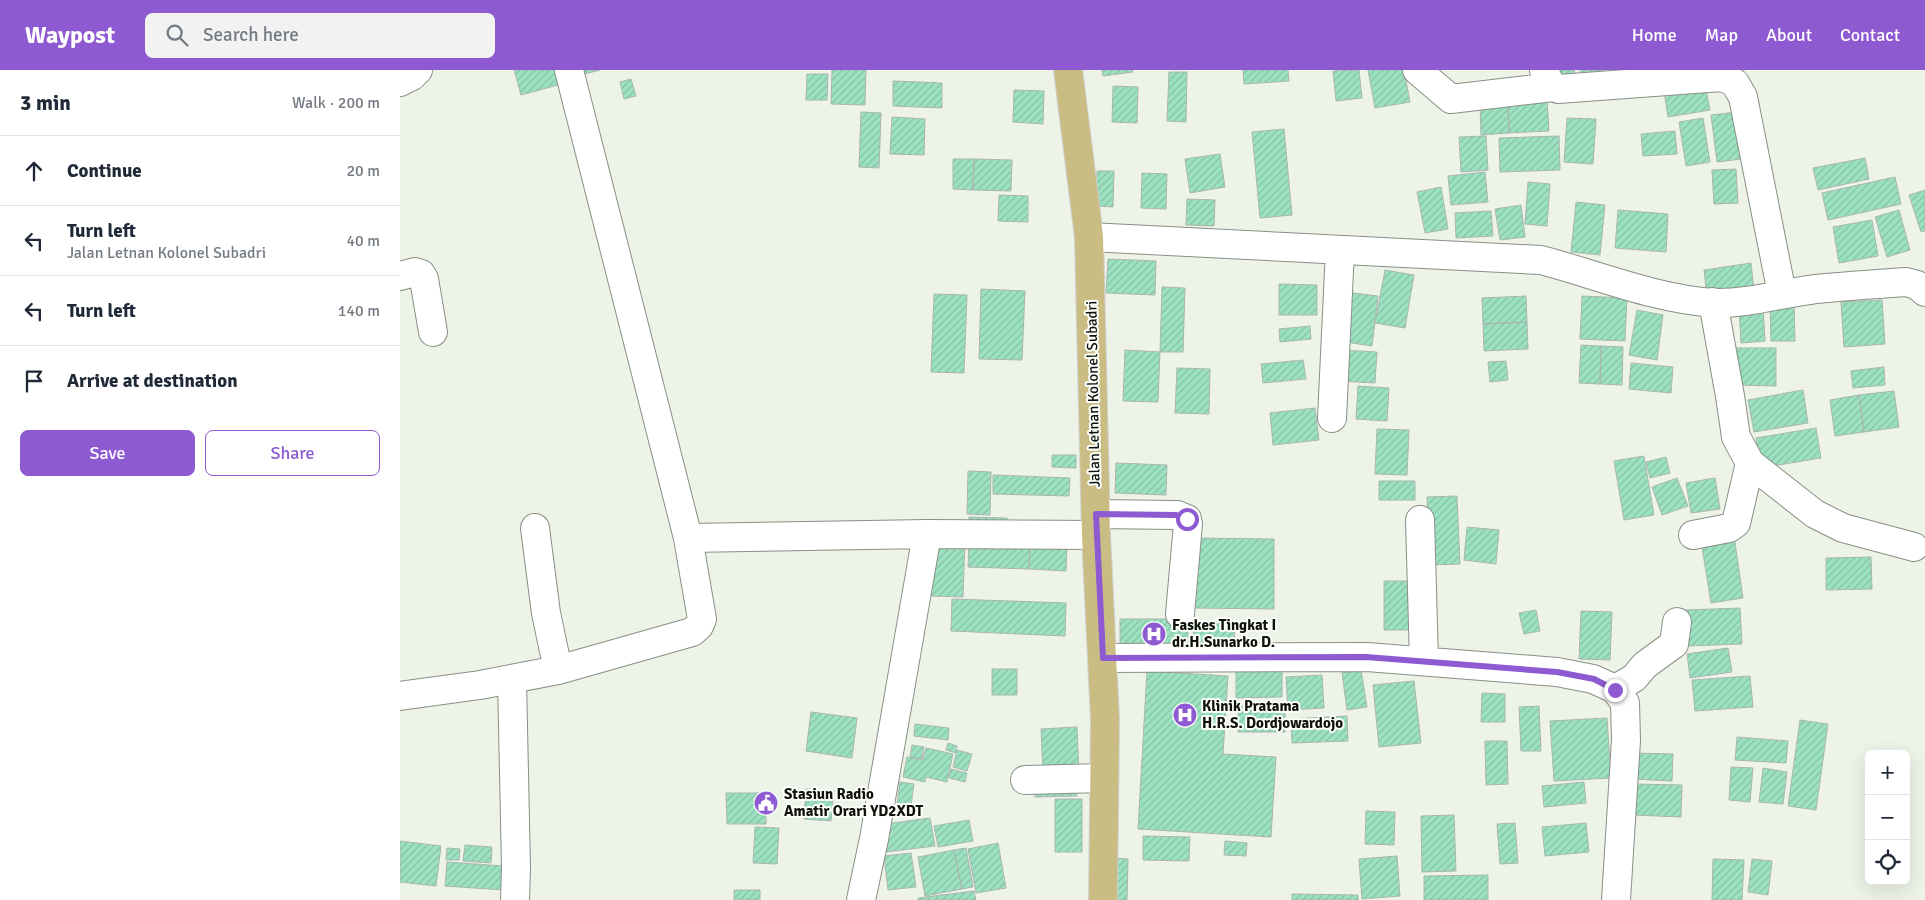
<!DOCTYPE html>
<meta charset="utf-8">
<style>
body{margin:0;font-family:Signika,sans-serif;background:#f2f2f3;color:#1f2937}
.controls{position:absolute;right:15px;bottom:15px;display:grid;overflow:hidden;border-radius:8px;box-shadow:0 5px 20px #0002}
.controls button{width:45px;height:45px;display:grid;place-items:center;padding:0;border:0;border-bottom:1px solid #e0e1e3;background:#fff;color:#1f2937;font:25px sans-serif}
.stop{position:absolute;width:15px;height:15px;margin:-11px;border:4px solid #8e5ad2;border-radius:50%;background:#fff}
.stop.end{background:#8e5ad2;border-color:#fff;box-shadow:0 1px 5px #0008}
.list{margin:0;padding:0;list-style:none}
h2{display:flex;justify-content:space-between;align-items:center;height:65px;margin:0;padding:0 20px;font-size:21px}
h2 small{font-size:16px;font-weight:400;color:#747a83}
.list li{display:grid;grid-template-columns:32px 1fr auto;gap:15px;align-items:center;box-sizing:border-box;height:70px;padding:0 20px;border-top:1px solid #e0e1e3}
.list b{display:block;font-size:19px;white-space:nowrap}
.list p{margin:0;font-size:16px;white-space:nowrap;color:#747a83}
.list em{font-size:16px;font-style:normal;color:#747a83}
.actions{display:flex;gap:10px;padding:15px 20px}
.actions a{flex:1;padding:11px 0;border:1px solid #8e5ad2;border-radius:8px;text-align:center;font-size:18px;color:#8e5ad2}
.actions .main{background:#8e5ad2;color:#fff}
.icon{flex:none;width:28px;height:28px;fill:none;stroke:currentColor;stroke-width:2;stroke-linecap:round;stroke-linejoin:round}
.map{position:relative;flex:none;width:1525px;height:830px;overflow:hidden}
header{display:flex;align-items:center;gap:30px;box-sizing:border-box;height:70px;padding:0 25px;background:#8e5ad2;color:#fff}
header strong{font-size:24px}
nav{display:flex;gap:28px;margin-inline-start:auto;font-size:18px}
.search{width:350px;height:45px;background:#f2f2f3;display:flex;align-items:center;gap:12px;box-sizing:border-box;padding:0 18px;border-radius:8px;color:#747a83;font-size:19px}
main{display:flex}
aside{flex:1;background:#fff}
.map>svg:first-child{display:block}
.building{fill:url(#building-hatch);stroke:#aab6b0}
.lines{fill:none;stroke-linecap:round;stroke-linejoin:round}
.minor-casing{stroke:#898f85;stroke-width:30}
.major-casing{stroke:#cfcfcf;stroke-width:30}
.minor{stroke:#fff;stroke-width:28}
.major{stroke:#cabd84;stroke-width:28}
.route{stroke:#8e5ad2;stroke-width:6}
.labels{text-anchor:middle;stroke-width:4;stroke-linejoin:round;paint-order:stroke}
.street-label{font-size:15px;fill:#0f110d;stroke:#fcfffa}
.poi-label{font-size:15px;font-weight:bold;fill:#0f110d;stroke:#fcfffa;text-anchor:start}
</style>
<header>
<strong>Waypost</strong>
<div class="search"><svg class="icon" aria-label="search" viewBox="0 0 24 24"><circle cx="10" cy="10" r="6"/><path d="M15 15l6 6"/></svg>Search here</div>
<nav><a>Home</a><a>Map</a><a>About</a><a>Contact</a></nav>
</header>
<main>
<aside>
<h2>3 min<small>Walk · 200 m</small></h2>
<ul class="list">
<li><svg class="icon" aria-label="ahead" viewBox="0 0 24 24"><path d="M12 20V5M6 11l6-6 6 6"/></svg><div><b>Continue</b></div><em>20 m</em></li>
<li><svg class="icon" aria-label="left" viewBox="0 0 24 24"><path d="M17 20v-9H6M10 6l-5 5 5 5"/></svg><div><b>Turn left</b><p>Jalan Letnan Kolonel Subadri</p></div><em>40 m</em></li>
<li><svg class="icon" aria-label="left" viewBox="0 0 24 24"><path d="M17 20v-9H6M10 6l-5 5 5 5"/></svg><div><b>Turn left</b></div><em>140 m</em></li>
<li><svg class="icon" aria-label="arrive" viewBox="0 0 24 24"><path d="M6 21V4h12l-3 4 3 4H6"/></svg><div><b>Arrive at destination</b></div></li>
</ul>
<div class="actions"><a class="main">Save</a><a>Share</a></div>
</aside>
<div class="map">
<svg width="1525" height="830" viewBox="0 0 1525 830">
<defs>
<pattern id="building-hatch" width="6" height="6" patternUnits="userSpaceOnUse" patternTransform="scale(1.25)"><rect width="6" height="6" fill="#9ce2c1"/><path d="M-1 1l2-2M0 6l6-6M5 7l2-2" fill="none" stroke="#85c1a5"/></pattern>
</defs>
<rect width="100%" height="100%" fill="#edf3e7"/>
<path class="building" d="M114,0H165L169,12L121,25Z
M179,0H200L181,5Z
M432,0H466L465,35L431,34Z
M702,0H732L733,2L703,6Z
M843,0H888L889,11L844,14Z
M959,0L962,28L936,31L933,1Z
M968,0H1004L1010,32L975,38Z
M1148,0H1174L1175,5L1151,11Z
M1180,0H1205L1206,5L1182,10Z
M769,2H787L786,52L767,51Z
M407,4H428L427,30H406Z
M231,9L236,26L224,29L220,12Z
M493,11L542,13V38L493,36Z
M1305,14L1310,40L1268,47L1264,21Z
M713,16L738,17L737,53L712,52Z
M614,20L644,21L643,54L613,52Z
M1147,29L1149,61L1109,63L1108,31Z
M1108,31L1109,63L1081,65L1080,32Z
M461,42L481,43L479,98L459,97Z
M1337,42L1342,89L1317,92L1311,45Z
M492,47L525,49L524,85L490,84Z
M1167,48L1196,49L1193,94L1164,92Z
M1303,48L1310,92L1286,96L1279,52Z
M884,59L892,145L860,148L852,62Z
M1275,61L1277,84L1243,86L1241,64Z
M1086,66L1088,100L1061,102L1059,67Z
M1159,66L1160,100L1100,102L1099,68Z
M820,84L825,117L790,123L785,89Z
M1465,88L1469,109L1418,120L1413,98Z
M553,89H574L573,120L553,119Z
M574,89L612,90L611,121L573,120Z
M1336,99L1338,133L1314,134L1312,100Z
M697,101H714L713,137L696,136Z
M1085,102L1088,132L1051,135L1048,106Z
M742,103L767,104L766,139L741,138Z
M1495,107L1501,134L1428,150L1422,123Z
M1128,112L1150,114L1147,156L1125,154Z
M1041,117L1048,159L1025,163L1017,122Z
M1525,120V161L1521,162L1509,125Z
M599,125L628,126V152L598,151Z
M787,129L815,130L814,156L786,155Z
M1176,132L1205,135L1200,185L1171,182Z
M1121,135L1125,167L1100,170L1095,139Z
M1218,140L1268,144L1266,182L1215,178Z
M1499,140L1510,180L1487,187L1475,147Z
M1091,141L1093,166L1056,168L1055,143Z
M1472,150L1478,186L1439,193L1433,157Z
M708,189L756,191L755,225L706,223Z
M1351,193L1354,220L1307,226L1304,200Z
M985,200L1014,205L1005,258L975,253Z
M879,214L917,215V245H879Z
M762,217L785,218L783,282H760Z
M581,219L625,221L622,290L579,289Z
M945,222L978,226L972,276L939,271Z
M534,224L567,225L564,303L531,302Z
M1126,226L1127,252L1083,254L1082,228Z
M1182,226L1227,228L1225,271L1180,269Z
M1482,230L1485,274L1444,277L1441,232Z
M1370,234H1394L1395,271H1371Z
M1363,237L1365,271L1341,273L1339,238Z
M1237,240L1263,245L1257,290L1229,285Z
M1127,252L1128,279L1084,281L1083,254Z
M910,256L911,269L880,272L879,259Z
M1181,275L1201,276L1200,314L1179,313Z
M1201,276L1223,277L1222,315L1200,314Z
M1332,278H1376V316L1332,315Z
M725,280L760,282L758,332L723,331Z
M941,280L977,282L975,313L940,311Z
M903,290L906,309L863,313L861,294Z
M1106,291L1108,310L1090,312L1088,292Z
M1231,293L1273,297L1271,323L1229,319Z
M1484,297L1485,315L1453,318L1451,301Z
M777,298L810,299L809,344L775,343Z
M958,316L989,318L987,351L956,349Z
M1403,320L1408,353L1354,362L1348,330Z
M1494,321L1499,357L1464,362L1459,325Z
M1459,325L1464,362L1435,366L1430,330Z
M915,338L919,370L873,375L870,343Z
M1416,358L1421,388L1360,398L1356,368Z
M977,359L1009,360L1007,405L975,404Z
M652,385H676V398L652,397Z
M1244,386L1254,445L1224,450L1214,391Z
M1266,387L1270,403L1250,408L1246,392Z
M716,393L767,395L766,425L715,423Z
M568,401L591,402L590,445L567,444Z
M593,405L670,408L669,426L593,424Z
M1277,408L1288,436L1262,445L1252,417Z
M1315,408L1320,439L1291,443L1286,413Z
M979,411H1015V430H979Z
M1057,426L1060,494L1030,495L1027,427Z
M569,447L607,448V462L569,461Z
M1067,457L1099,460L1096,494L1064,490Z
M532,466L565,468L563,527L531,526Z
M1334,466L1343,528L1311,533L1301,471Z
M794,468L874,469V539L793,538Z
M569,474L630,476L629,499L568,497Z
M630,475L667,476L666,501L629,499Z
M1471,487L1472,519L1426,520V488Z
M984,511H1012V560H984Z
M552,529L666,533L665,566L551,561Z
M1340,538L1342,574L1287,576L1285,540Z
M1136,540L1140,561L1124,564L1119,543Z
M1181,541L1212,542L1210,590L1179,589Z
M720,549H788V579H720Z
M834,552L835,581L794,582L793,553Z
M1328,578L1332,602L1290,608L1287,584Z
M882,597V627L836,628V598Z
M592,599H617V625H592Z
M961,600L967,637L947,640L942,603Z
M747,601L828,606L823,684L876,687L871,767L738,759Z
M922,605L924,638L888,640L886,607Z
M1350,606L1353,637L1295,641L1292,610Z
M1014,611L1021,673L979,677L973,615Z
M1082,623L1105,624V652H1081Z
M838,636H885V662H838Z
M1139,636L1141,681H1121L1119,637Z
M411,642L457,648L452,688L406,681Z
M947,646L948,671L892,673L891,649Z
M1207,648L1211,708L1154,711L1150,651Z
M1400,650L1428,654L1416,740L1388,736Z
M515,654L549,658L548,670L514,666Z
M677,657L679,702L643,704L641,659Z
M1337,667L1388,671L1386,693L1335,690Z
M1085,671H1107L1108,714L1086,715Z
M548,673L557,676L556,683L546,680Z
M512,675L524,677L522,689L510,687Z
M526,678L553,684L547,712L526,707L525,712L503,707L507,687L523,690Z
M557,680L572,684L567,701L553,697Z
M1233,683L1273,684L1272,711L1233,709Z
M1331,697L1353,698L1350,732L1329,730Z
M1363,698L1387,702L1383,734L1359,732Z
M551,699L567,703L565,712L549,708Z
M500,712L514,714L510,743L496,741Z
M676,712L677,726L635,727V713Z
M1184,712L1186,733L1144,737L1142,716Z
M1234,714L1282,715L1281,747L1233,745Z
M406,719L434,721L431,751L404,749Z
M326,723H366V754H327Z
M655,729H682V782H655Z
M966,741L995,742L994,775L965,774Z
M1054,745L1056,801L1022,802L1021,746Z
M530,748L535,776L486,782V754Z
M569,750L573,771L538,777L534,756Z
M1115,753L1118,793L1100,794L1097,754Z
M1186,753L1189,782L1145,786L1142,757Z
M355,757L379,758L377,794L353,793Z
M743,766L790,767L789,791L743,790Z
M0,771L41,776L36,816L0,812Z
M825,771L847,773L846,786L824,785Z
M598,773L606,818L576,823L568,779Z
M65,775L92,777L91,793L63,791Z
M47,778L60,779L59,790H46Z
M566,778L573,817L562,819L554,780Z
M554,780L562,819L525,826L518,787Z
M511,783L516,817L488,820L484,786Z
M997,786L1000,826L962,829L959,789Z
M712,788L728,789L727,830H710Z
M1313,789L1344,790L1342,830H1312Z
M1352,789L1372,791L1368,825L1348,822Z
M47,792L104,796L103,820L45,816Z
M1088,805V830H1024V806Z
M334,820H360V830H334Z
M574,821L576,830H518V828Z
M892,824L958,825V830H892Z"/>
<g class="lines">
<defs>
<path id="minor" d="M1017,0L1051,29L1153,17
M1144,0L1150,14L1158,19L1322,7L1335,13L1343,27L1382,224
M0,12L12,6L18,0
M689,167L1141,190C1198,205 1255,229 1314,233C1349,234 1382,223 1416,219C1446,216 1476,214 1506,212L1517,215L1525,222
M0,206L15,202L21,204L24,209L33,262
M1313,232L1330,326L1336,367L1350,393L1415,444L1443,458L1514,477
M932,348L940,180
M696,444L777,445L787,449L788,454L780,544
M1020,450L1024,591
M135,458L146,543L158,600
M1293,465L1329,458L1336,453L1350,393
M288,468L527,464L696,465
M703,588L967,587L1157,602L1193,609L1215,619L1225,633L1226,670L1216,830
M112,609L116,798L115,830
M1215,619L1234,608L1245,595L1274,574L1277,552
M0,626L80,615L158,600L292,562L299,556L302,549L288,468L169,0
M625,710L704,708
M461,830L474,769L527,464"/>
<path id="major" d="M668,0L689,167L696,465L705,650L703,830"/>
</defs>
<use href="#minor" class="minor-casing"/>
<use href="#major" class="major-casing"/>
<use href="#minor" class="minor"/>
<use href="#major" class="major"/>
</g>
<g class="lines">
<path class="route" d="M787,449L776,445L696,444L703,588L966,587L1157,602L1194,609L1215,620"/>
</g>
<defs>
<symbol id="hospital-disc" viewBox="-11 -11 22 22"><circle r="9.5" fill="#8e5ad2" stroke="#fcfffa"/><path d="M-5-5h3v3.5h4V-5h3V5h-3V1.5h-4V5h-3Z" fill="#fff"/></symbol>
<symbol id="civic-disc" viewBox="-11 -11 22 22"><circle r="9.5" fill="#8e5ad2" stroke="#fcfffa"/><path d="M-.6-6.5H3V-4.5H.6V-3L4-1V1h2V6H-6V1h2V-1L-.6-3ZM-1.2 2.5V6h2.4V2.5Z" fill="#fff"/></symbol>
</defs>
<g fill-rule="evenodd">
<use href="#hospital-disc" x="740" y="550" width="28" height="28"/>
<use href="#hospital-disc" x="771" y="631" width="28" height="28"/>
<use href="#civic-disc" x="352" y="719" width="28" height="28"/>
</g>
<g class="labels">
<g class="street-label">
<text transform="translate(693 324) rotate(-91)" y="5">Jalan Letnan Kolonel Subadri</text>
</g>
<g class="poi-label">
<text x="772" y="560">Faskes Tingkat I<tspan x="772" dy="17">dr.H.Sunarko D.</tspan></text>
<text x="802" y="641">Klinik Pratama<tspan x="802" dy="17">H.R.S. Dordjowardojo</tspan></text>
<text x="384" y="729">Stasiun Radio<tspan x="384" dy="17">Amatir Orari YD2XDT</tspan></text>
</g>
</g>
</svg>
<div class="controls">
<button>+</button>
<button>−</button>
<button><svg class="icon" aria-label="locate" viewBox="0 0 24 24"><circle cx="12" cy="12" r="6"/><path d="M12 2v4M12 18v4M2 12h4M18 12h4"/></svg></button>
</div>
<div class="stop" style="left:787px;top:449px"></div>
<div class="stop end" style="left:1215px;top:620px"></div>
</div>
</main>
